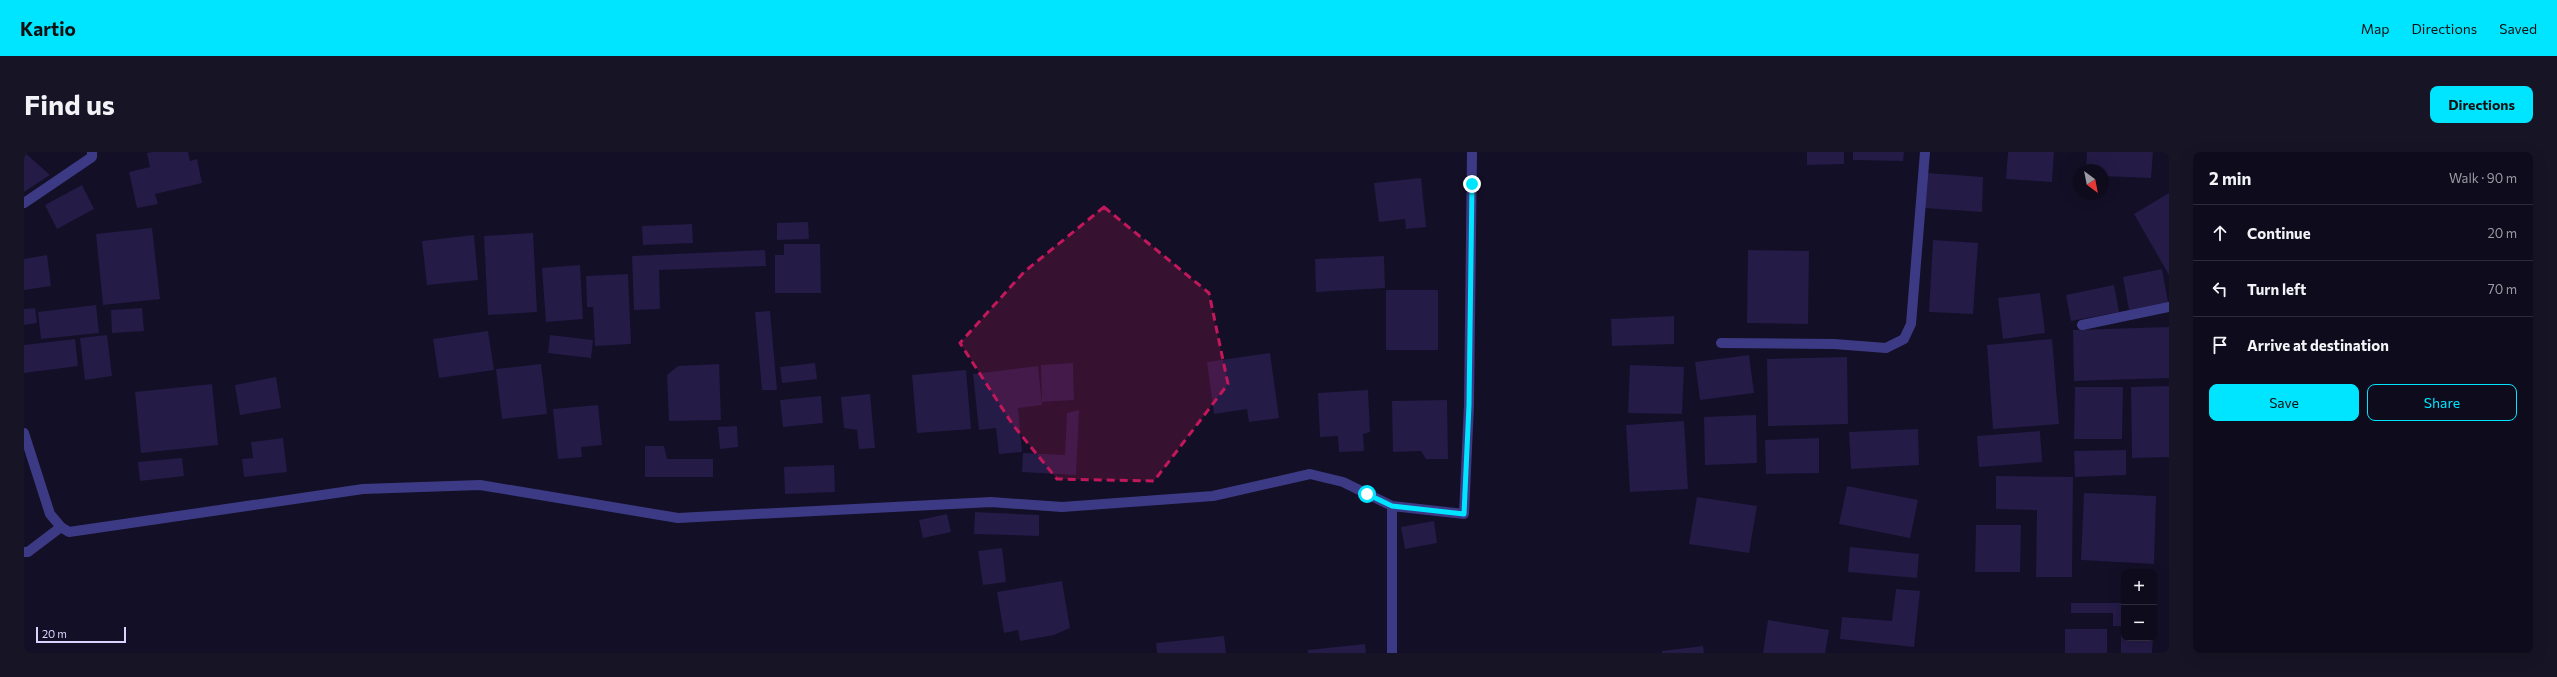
<!DOCTYPE html>
<meta charset="utf-8">
<style>
body{margin:0;font-family:Commissioner,sans-serif;background:#171425;color:#f1f3f6}
.controls{position:absolute;right:12px;bottom:12px;display:grid;overflow:hidden;border-radius:8px;box-shadow:0 4px 16px #0002}
.controls button{width:36px;height:36px;display:grid;place-items:center;padding:0;border:0;border-bottom:1px solid #2e2b3b;background:#0e0b1c;color:#f1f3f6;font:20px sans-serif}
.compass{position:absolute;left:2049px;top:12px;width:36px;height:36px;border-radius:50%;background:#0e0b1c;box-shadow:0 4px 16px #0002;rotate:148deg}
.scale{position:absolute;left:12px;bottom:10px;width:90px;box-sizing:border-box;padding-left:4px;border:2px solid #d9d4ff;border-top:0;font-size:11px;line-height:14px;white-space:nowrap;color:#d9d4ff;-webkit-text-stroke:3px #130f26;paint-order:stroke}
.stop{position:absolute;width:12px;height:12px;margin:-9px;border:3px solid #00e5ff;border-radius:50%;background:#fff}
.stop.end{background:#00e5ff;border-color:#fff;box-shadow:0 1px 4px #0008}
.list{margin:0;padding:0;list-style:none}
h2{display:flex;justify-content:space-between;align-items:center;height:52px;margin:0;padding:0 16px;font-size:17px}
h2 small{font-size:13px;font-weight:400;color:#9b9ba3}
.list li{display:grid;grid-template-columns:26px 1fr auto;gap:12px;align-items:center;box-sizing:border-box;height:56px;padding:0 16px;border-top:1px solid #2e2b3b}
.list b{display:block;font-size:15px;white-space:nowrap}
.list em{font-size:13px;font-style:normal;color:#9b9ba3}
.actions{display:flex;gap:8px;padding:12px 16px}
.actions a{flex:1;padding:9px 0;border:1px solid #00e5ff;border-radius:8px;text-align:center;font-size:14px;color:#00e5ff}
.actions .main{background:#00e5ff;color:#111}
.icon{flex:none;width:22px;height:22px;fill:none;stroke:currentColor;stroke-width:2;stroke-linecap:round;stroke-linejoin:round}
.map{position:relative;flex:none;width:2145px;height:501px;overflow:hidden;border-radius:8px}
header{display:flex;align-items:center;gap:24px;box-sizing:border-box;height:56px;padding:0 20px;background:#00e5ff;color:#111}
header strong{font-size:19px}
nav{display:flex;gap:22px;margin-inline-start:auto;font-size:14px}
.intro{display:flex;align-items:center;justify-content:space-between;box-sizing:border-box;height:96px;padding:0 24px}
h1{margin:0;font-size:28px}
.button{padding:10px 18px;border-radius:8px;background:#00e5ff;color:#111;font-size:14px;font-weight:700}
main{display:flex;gap:24px;padding:0 24px}
aside{flex:1;background:#0e0b1c;border-radius:8px;box-shadow:0 4px 16px #0002}
.map>svg:first-child{display:block}
.building{fill:#241b47}
.lines{fill:none;stroke-linecap:round;stroke-linejoin:round}
.minor{stroke:#3d3a85;stroke-width:10}
.route{stroke:#00e5ff;stroke-width:5}
.marked{fill:#c2185b;fill-opacity:0.2;stroke:#c2185b;stroke-width:3;stroke-dasharray:8 5;stroke-linejoin:round}
</style>
<header>
<strong>Kartio</strong>
<nav><a>Map</a><a>Directions</a><a>Saved</a></nav>
</header>
<div class="intro"><h1>Find us</h1><a class="button">Directions</a></div>
<main>
<div class="map">
<svg width="2145" height="501" viewBox="0 0 2145 501">
<rect width="100%" height="100%" fill="#130f26"/>
<path class="building" d="M0,0L26,23L0,40Z
M128,0H164L166,9L173,7L178,31L131,42L134,52L113,56L105,20L126,15L123,1Z
M1783,0H1820V12L1783,13Z
M1829,0H1880L1879,9L1829,8Z
M1984,0H2030L2028,30L1982,27Z
M2063,0H2129L2127,26L2079,24V18H2062Z
M1903,21L1959,25L1958,60L1901,56Z
M1397,26L1402,75L1382,77L1381,67L1355,70L1350,31Z
M58,33L70,57L33,77L21,53Z
M2145,41V123L2110,62Z
M784,70L785,87L753,88V71Z
M668,72L669,91L619,93L618,74Z
M128,76L136,147L79,153L72,82Z
M509,81L513,160L464,163L460,84Z
M450,83L454,128L403,133L398,89Z
M1909,88L1954,91L1949,162L1905,160Z
M760,92H796L797,141H751V103H760Z
M741,98L742,114L635,118L636,157L610,158L608,104Z
M1724,98L1785,99L1784,172L1723,171Z
M23,103L27,134L0,138V107Z
M1360,104L1361,136L1292,140L1291,107Z
M556,113L559,167L522,170L518,116Z
M2138,117L2144,150L2105,158L2099,125Z
M604,122L607,192L571,194L569,155H563L562,124Z
M2090,133L2095,160L2047,169L2042,143Z
M1362,138H1414V198H1362Z
M2016,141L2021,181L1979,187L1974,146Z
M72,153L75,181L17,187L14,160Z
M11,156L13,171L0,173V157Z
M118,156L120,179L88,181L87,158Z
M746,159L753,238H738L731,160Z
M1650,164V192L1588,194L1587,167Z
M2145,175V226L2050,229L2049,178Z
M464,179L470,218L415,226L409,187Z
M83,183L88,224L61,228L56,186Z
M526,183L569,188L567,206L524,201Z
M51,187L54,214L0,221V193Z
M2028,187L2035,272L1969,277L1963,193Z
M1246,201L1255,266L1225,270L1223,257L1190,262L1183,210Z
M1725,203L1730,241L1676,248L1671,210Z
M1823,205L1824,272L1744,274L1743,207Z
M791,211L793,227L758,231L756,215Z
M1049,211L1050,248L1018,250L1017,213Z
M517,212L523,262L478,267L472,217Z
M695,212L697,268L645,269L643,223L654,214Z
M1606,213L1660,215L1658,262L1604,261Z
M1014,214L1018,253L994,256L998,300L975,302L972,276L955,278L949,222Z
M942,218L947,277L893,281L888,223Z
M252,225L257,256L216,263L211,233Z
M188,232L194,293L117,301L111,240Z
M2145,234V305L2108,306L2107,235Z
M2051,235H2099L2098,287H2050Z
M1344,238L1346,280L1339,282L1340,299L1315,300L1314,284L1296,285L1294,241Z
M846,242L851,296L835,297L833,278L820,276L817,245Z
M797,244L799,271L759,275L756,248Z
M1423,248L1424,307H1402L1397,299L1369,300L1368,249Z
M574,253L578,293L557,295L558,305L534,307L529,257Z
M1055,258L1052,323L998,320L999,301L1041,303L1043,261Z
M1732,263L1733,311L1681,313L1680,265Z
M1660,269L1664,337L1606,340L1602,273Z
M713,274L714,295L696,297L694,275Z
M1894,277L1895,313L1827,317L1825,280Z
M2016,279L2018,310L1955,315L1953,284Z
M259,286L263,320L220,325L218,307L229,306L227,290Z
M1795,286V321L1742,322L1741,288Z
M621,294H640L643,307H689V325H621Z
M2102,298V323L2051,325L2050,299Z
M158,306L160,324L116,329L114,310Z
M810,313L811,340L761,342L760,315Z
M1972,324L2049,325L2048,425H2012L2013,358L1972,357Z
M1823,334L1894,348L1886,386L1815,372Z
M2060,341L2132,344L2130,412L2057,408Z
M1673,345L1733,354L1725,401L1665,392Z
M951,360L1015,363V384L950,382Z
M923,362L927,380L899,386L895,368Z
M1410,369L1413,391L1381,397L1377,375Z
M1952,373H1997L1996,420H1951Z
M1826,395L1895,402L1893,426L1824,420Z
M978,396L982,430L959,433L954,399Z
M1038,429L1046,476L1030,483L996,489L994,478L980,481L973,440Z
M1872,437L1896,439L1890,495L1816,487L1818,465L1868,469Z
M2047,451H2100V486H2129L2128,501H2097V474H2089V461H2047Z
M1744,468L1805,478L1801,501H1739Z
M2041,477H2083V501H2041Z
M1200,484L1202,501H1133L1132,491Z
M1341,492L1342,501H1284V498Z
M1679,494L1680,501H1638V499Z"/>
<g class="lines">
<path class="minor" d="M0,51L68,5V0
M2058,173L2145,155
M1697,191L1810,192L1862,196L1880,187L1887,172L1901,0
M0,281L26,362L37,375L4,400H0
M1368,354V501
M37,375L45,380L339,337L456,333L654,366L967,350L1038,355L1189,344L1286,322L1319,330L1368,354L1440,362L1445,253L1448,0"/>
</g>
<g class="lines">
<path class="route" d="M1343,342L1368,354L1440,362L1445,253L1448,32"/>
</g>
<path class="marked" d="M1080,55L1185,141L1204,232L1130,329L1033,327L989,273L936,191L1000,120Z"/>
</svg>
<div class="controls">
<button>+</button>
<button>−</button>
</div>
<svg class="compass" viewBox="-18 -18 36 36"><path d="M0-13l5 13h-10z" fill="#e53935"/><path d="M0 13l5-13h-10z" fill="#9b9ba3"/></svg>
<div class="scale">20 m</div>
<div class="stop" style="left:1343px;top:342px"></div>
<div class="stop end" style="left:1448px;top:32px"></div>
</div>
<aside>
<h2>2 min<small>Walk · 90 m</small></h2>
<ul class="list">
<li><svg class="icon" aria-label="ahead" viewBox="0 0 24 24"><path d="M12 20V5M6 11l6-6 6 6"/></svg><div><b>Continue</b></div><em>20 m</em></li>
<li><svg class="icon" aria-label="left" viewBox="0 0 24 24"><path d="M17 20v-9H6M10 6l-5 5 5 5"/></svg><div><b>Turn left</b></div><em>70 m</em></li>
<li><svg class="icon" aria-label="arrive" viewBox="0 0 24 24"><path d="M6 21V4h12l-3 4 3 4H6"/></svg><div><b>Arrive at destination</b></div></li>
</ul>
<div class="actions"><a class="main">Save</a><a>Share</a></div>
</aside>
</main>
